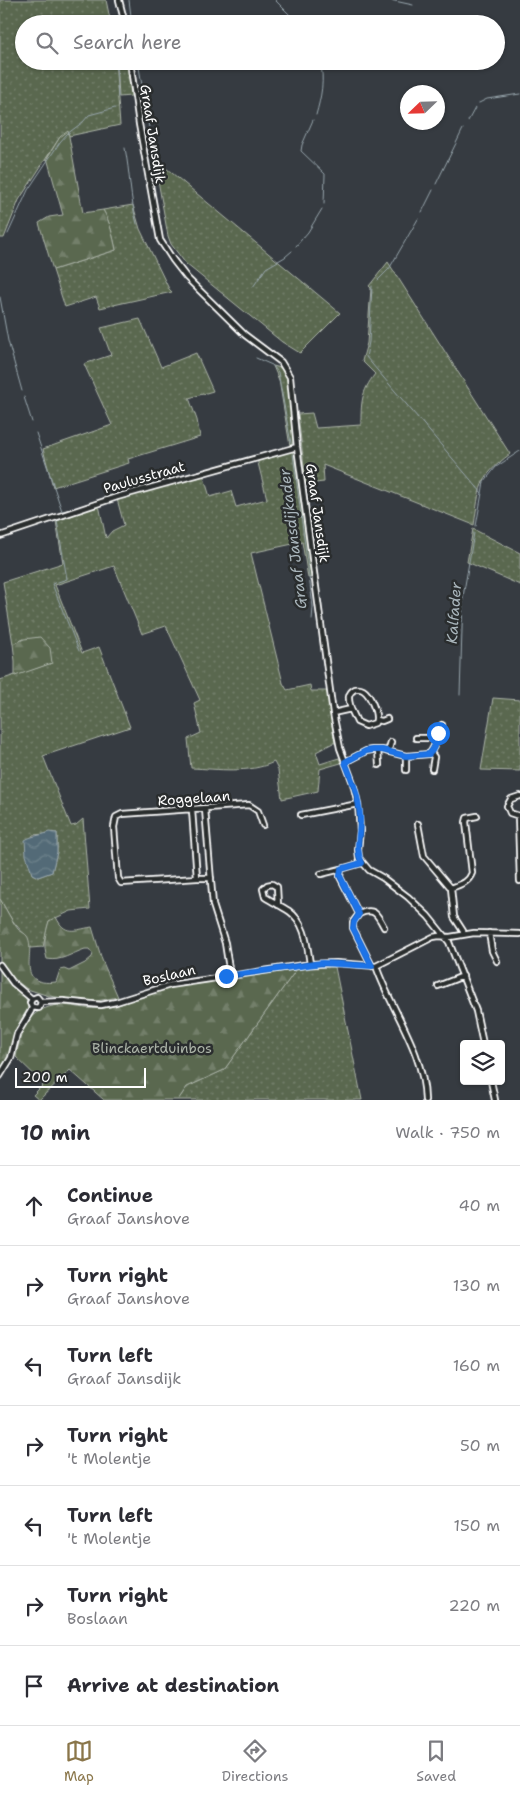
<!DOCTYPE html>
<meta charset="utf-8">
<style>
body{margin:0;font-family:"Shantell Sans",sans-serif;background:#f7f7f7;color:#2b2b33}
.controls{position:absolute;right:15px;bottom:15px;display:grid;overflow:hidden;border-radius:5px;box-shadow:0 1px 4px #0004}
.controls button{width:45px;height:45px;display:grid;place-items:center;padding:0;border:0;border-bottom:1px solid #e1e1e2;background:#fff;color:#2b2b33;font:25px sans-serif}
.compass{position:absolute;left:400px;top:85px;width:45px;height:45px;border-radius:50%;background:#fff;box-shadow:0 1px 4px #0004;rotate:247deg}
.scale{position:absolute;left:15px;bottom:12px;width:131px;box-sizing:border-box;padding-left:5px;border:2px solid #fff;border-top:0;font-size:14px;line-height:18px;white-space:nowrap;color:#fff;-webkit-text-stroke:4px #2a2d2e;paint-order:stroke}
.stop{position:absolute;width:15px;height:15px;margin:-11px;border:4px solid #1a73e8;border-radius:50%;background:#fff}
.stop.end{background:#1a73e8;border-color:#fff;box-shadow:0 1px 5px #0008}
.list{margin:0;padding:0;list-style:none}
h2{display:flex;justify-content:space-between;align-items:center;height:65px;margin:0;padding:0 20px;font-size:21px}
h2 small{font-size:16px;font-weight:400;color:#7c7c81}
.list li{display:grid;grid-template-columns:32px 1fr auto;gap:15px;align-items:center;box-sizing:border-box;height:80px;padding:0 20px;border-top:1px solid #e1e1e2}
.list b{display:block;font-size:19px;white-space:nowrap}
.list p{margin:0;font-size:16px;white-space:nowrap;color:#7c7c81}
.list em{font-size:16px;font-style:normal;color:#7c7c81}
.icon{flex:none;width:28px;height:28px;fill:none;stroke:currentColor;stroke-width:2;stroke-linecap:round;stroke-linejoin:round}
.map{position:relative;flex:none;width:520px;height:1100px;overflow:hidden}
.search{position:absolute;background:#fff;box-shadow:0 1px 4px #0004;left:15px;right:15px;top:15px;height:55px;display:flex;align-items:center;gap:12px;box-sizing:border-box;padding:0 18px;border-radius:28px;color:#7c7c81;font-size:19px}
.sheet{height:625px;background:#fff}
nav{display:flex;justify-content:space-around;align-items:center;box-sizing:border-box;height:70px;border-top:1px solid #e1e1e2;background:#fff;font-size:14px;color:#7c7c81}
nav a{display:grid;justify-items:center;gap:2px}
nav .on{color:#8a764a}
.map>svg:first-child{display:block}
.grass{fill:url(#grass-dots);stroke:#acb4a8;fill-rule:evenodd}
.forest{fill:url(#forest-firs);stroke:#acb4a8}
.water{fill:url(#water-waves);stroke:#98a6ad}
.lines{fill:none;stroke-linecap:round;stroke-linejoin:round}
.stream{stroke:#98a6ad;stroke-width:1}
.minor-casing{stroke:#fff;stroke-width:8}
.minor{stroke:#2a2d2e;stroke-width:4.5}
.route{stroke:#1a73e8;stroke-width:6}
.labels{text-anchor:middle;stroke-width:5;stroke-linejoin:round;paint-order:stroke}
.street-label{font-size:14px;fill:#fff;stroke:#2a2d2e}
.park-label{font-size:14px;fill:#acb4a8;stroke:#2a2d2e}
.water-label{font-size:15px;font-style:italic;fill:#a9b5bb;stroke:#2a2d2e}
</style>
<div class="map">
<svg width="520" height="1100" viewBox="0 0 520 1100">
<defs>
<pattern id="grass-dots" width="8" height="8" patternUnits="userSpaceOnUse" patternTransform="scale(1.25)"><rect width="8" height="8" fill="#5a6850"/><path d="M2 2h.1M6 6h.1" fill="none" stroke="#737f6a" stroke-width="1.8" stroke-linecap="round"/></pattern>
<pattern id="forest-firs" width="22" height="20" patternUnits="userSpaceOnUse" patternTransform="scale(1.25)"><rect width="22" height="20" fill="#5a6850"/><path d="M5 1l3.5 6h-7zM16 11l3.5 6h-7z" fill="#737f6a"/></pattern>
<pattern id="water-waves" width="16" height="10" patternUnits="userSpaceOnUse" patternTransform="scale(1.25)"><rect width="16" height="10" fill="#536b77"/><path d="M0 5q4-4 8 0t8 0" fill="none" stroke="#6d818b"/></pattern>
</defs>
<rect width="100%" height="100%" fill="#363b41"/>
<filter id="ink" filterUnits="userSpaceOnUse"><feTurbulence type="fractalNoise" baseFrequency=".02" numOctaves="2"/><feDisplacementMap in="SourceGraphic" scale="10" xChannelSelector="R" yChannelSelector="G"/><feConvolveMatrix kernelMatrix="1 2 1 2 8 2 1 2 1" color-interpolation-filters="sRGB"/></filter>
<g filter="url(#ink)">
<path class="grass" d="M0,0H106L111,24H24V61H115L120,125L69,136L68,132L60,137L19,200L4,238H0Z
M117,61H127L131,96L119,97Z
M154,158L340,313L300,353L282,342L186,264L171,244L168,236Z
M133,205L140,229L169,289L172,292L100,308L96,297L65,307L53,270L116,250C113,236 110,222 103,210Z
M388,262L510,454C477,479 480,487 474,525L323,465L324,482L306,484L298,414L312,413L316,428L361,425C361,403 361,392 375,374L362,361L367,343L371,288L369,286Z
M140,319L161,367L196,353L213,391L189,398L197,420L200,437L128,459L129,463L53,487L43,449L112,425L84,364L111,355L101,328Z
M273,366L281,368L287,378L295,440L290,446L279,380Z
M289,450L295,454L298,463L312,577L308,578L302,542L251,553L283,683L287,690L310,685L311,691H327L335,743H333L316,752L320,764L339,758L341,763L320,769L318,791L282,799L278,770L274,762C249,774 218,769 191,768L188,739L201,733L194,703L200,700L166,626L142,634L114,566L55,585L82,653L99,647L130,727L43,756L71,826L76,825L83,819L90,909L71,911L49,921L43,947L30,948C28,935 20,931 13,921C8,914 4,906 0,899V680L52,663L24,639L13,644L3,582L63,563L56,521L99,505L106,538L112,531L124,525L117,499L203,474L210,497L231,491L236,507L267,499L257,459ZM57,833V852L52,872L38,877L32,874L26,850L33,835Z
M473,529L520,553V585L467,562Z
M493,698L520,700V771L481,770Z
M323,967H335L362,1100H178L187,1087L224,1070L296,970Z"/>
<path class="forest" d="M68,131L83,213L103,210C110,222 113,236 116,250L53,270L39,223L49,217L63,215L47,158L60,137Z
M40,637L50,648L52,663L15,676V661L13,644L24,639Z
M0,899C6,909 11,920 18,929C21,932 25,933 27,936C37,951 13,987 56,982L60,970L64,969L69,971L85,963L92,957L93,954L89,949H85C72,953 61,962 47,959C43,944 45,935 49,921L56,917C65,936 74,930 92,927L102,960L118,997L91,1002L49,996L27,989L13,978L0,961Z
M0,970L11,984L26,998L28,1008L14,1032L9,1056L0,1071Z
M296,970L224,1070L187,1087L178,1100H104L70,1070L39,1100L33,1095L44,1084L16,1057C19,1043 22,1022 36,1013C61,997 76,1011 102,1008C120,1007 136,997 153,993C160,990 168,989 175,987C214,978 256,975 296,970Z"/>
<path class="water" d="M49,832L57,833V852L52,872L38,877L32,874L26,855L25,840C33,835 41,836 49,832Z"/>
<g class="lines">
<path class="stream" d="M129,0L132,24
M275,0L299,24
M390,0L413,5
M112,23V24
M116,61L118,97
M138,61L154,158
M479,103L487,99L520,94
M316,115C321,97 325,80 320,61
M313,120L302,145L301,151L325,174L324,204
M468,121L475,108
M125,148C130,173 130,199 137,224
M436,184L463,129
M422,212L433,190
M8,234L28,190L60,142L67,134L83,122L89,115L115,108
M296,246L308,232L322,209
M378,280L389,269L418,219
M372,286L369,342L366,357L482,493
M253,287L266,268L285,257L292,251
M0,297L8,341L22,391
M256,358L272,365L278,372L291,443
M24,397L32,422
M36,433L62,511L71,509
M293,454L313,607L312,620
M73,515L57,521L67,579L52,584L79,651
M476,526L484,482L496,467L520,451
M460,695L463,597L474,533"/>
<defs>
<path id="minor" d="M119,0L125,24
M130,61L139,124L160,240L173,260L187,278L245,335L281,362L290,377L297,447L333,713L340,748L353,783L358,804L360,831L358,850L359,858L369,870L383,878L408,897L428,916L449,942L476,1011L483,1044
M0,536L117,497L297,447
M333,713L351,709L357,722L366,726L375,723C379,715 370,694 363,690C359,688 358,689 355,689C346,694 349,701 351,709
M376,720L382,721L387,719
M439,733L442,725
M416,738H428L432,736
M378,750L379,765
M388,752L391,742
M431,753L434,757L432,769
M406,756V770
M345,762L366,751L372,750H382L406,756L429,754C434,749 435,742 439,736V733L435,731L433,733L432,736L435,739
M205,809L213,905L225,943L230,975
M192,810L197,878H211
M301,815L358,804
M518,816L520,881
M519,816L510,813L507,806L511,799L520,796
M418,824L424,856L451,888L454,917L463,931V934
M362,863L341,869L340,877L359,914C374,907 377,914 384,927
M321,874L341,869
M197,878L121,883L118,878L114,827L116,817L122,814L249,805L258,811L263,825
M451,888C461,884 468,883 472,873L466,822L467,818L477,816
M278,905L277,887L272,884L267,885L263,889L265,897C273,902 281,906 289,911C306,923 307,945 310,964
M359,914L353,922V928L372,966
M489,933L492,951L497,961
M0,965L13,983L32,999
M376,966C391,1010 424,1051 425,1100
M438,986L463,976
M32,999L37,997L41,1002L39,1008L32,1007
M41,1002L63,1001L101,1005L116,1002L170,985L310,964L336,963L376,966L433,937L439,936L450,937L474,933L520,934
M0,1076L11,1058L17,1034L31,1011L32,1007L30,1003L32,999
M491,1081L495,1100"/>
</defs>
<use href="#minor" class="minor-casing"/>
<use href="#minor" class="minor"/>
</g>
</g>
<g class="lines" filter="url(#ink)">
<path class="route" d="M226,976L322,963L372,966L353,928L354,922L359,914L340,876L341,869L362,863C354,848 361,832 360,816C359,797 352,779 345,762L366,751L372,750H382L406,756L429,754C435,749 435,742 439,736L438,733"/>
</g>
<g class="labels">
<g class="street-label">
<text transform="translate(153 134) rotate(81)" y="5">Graaf Jansdijk</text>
<text transform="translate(144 477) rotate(-16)" y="5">Paulusstraat</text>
<text transform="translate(318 513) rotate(82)" y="5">Graaf Jansdijk</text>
<text transform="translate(194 798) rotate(-4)" y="5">Roggelaan</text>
<text transform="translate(169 975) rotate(-13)" y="5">Boslaan</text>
</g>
<g class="park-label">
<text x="152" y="1053">Blinckaertduinbos</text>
</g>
<g class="water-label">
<text transform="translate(293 539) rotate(-97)" y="5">Graaf Jansdijkader</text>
<text transform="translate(454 613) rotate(-86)" y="5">Kalfader</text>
</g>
</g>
</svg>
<div class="controls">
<button><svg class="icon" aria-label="layers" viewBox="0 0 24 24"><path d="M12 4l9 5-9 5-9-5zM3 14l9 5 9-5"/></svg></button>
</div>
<svg class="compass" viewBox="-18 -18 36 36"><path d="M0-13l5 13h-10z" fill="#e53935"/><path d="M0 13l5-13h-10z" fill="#7c7c81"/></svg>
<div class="scale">200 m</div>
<div class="stop" style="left:438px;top:733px"></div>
<div class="stop end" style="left:226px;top:976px"></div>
<div class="search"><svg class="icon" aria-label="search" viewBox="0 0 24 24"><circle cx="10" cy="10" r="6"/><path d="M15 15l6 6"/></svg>Search here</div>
</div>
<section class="sheet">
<h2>10 min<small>Walk · 750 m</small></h2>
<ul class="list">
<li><svg class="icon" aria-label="ahead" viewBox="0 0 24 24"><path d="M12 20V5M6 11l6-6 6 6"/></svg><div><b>Continue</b><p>Graaf Janshove</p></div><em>40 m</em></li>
<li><svg class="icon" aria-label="right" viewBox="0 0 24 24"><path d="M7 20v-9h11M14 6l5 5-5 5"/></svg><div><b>Turn right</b><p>Graaf Janshove</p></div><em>130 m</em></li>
<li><svg class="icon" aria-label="left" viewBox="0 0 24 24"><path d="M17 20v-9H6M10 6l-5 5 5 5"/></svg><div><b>Turn left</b><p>Graaf Jansdijk</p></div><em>160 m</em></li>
<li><svg class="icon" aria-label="right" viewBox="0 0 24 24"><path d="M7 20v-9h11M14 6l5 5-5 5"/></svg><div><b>Turn right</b><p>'t Molentje</p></div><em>50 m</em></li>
<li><svg class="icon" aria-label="left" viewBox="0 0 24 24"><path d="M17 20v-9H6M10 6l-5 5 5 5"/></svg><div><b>Turn left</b><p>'t Molentje</p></div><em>150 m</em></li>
<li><svg class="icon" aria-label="right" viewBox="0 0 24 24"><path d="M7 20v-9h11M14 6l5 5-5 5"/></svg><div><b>Turn right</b><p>Boslaan</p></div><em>220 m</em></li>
<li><svg class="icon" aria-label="arrive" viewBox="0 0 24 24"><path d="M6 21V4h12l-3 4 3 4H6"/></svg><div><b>Arrive at destination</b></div></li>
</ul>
</section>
<nav>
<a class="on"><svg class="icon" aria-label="map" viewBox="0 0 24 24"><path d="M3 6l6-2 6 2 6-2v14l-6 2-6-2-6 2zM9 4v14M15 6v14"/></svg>Map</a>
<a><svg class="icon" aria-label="directions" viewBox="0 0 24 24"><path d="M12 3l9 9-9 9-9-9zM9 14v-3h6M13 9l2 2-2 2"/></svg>Directions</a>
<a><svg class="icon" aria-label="saved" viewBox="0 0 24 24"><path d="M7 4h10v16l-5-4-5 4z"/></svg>Saved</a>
</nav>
